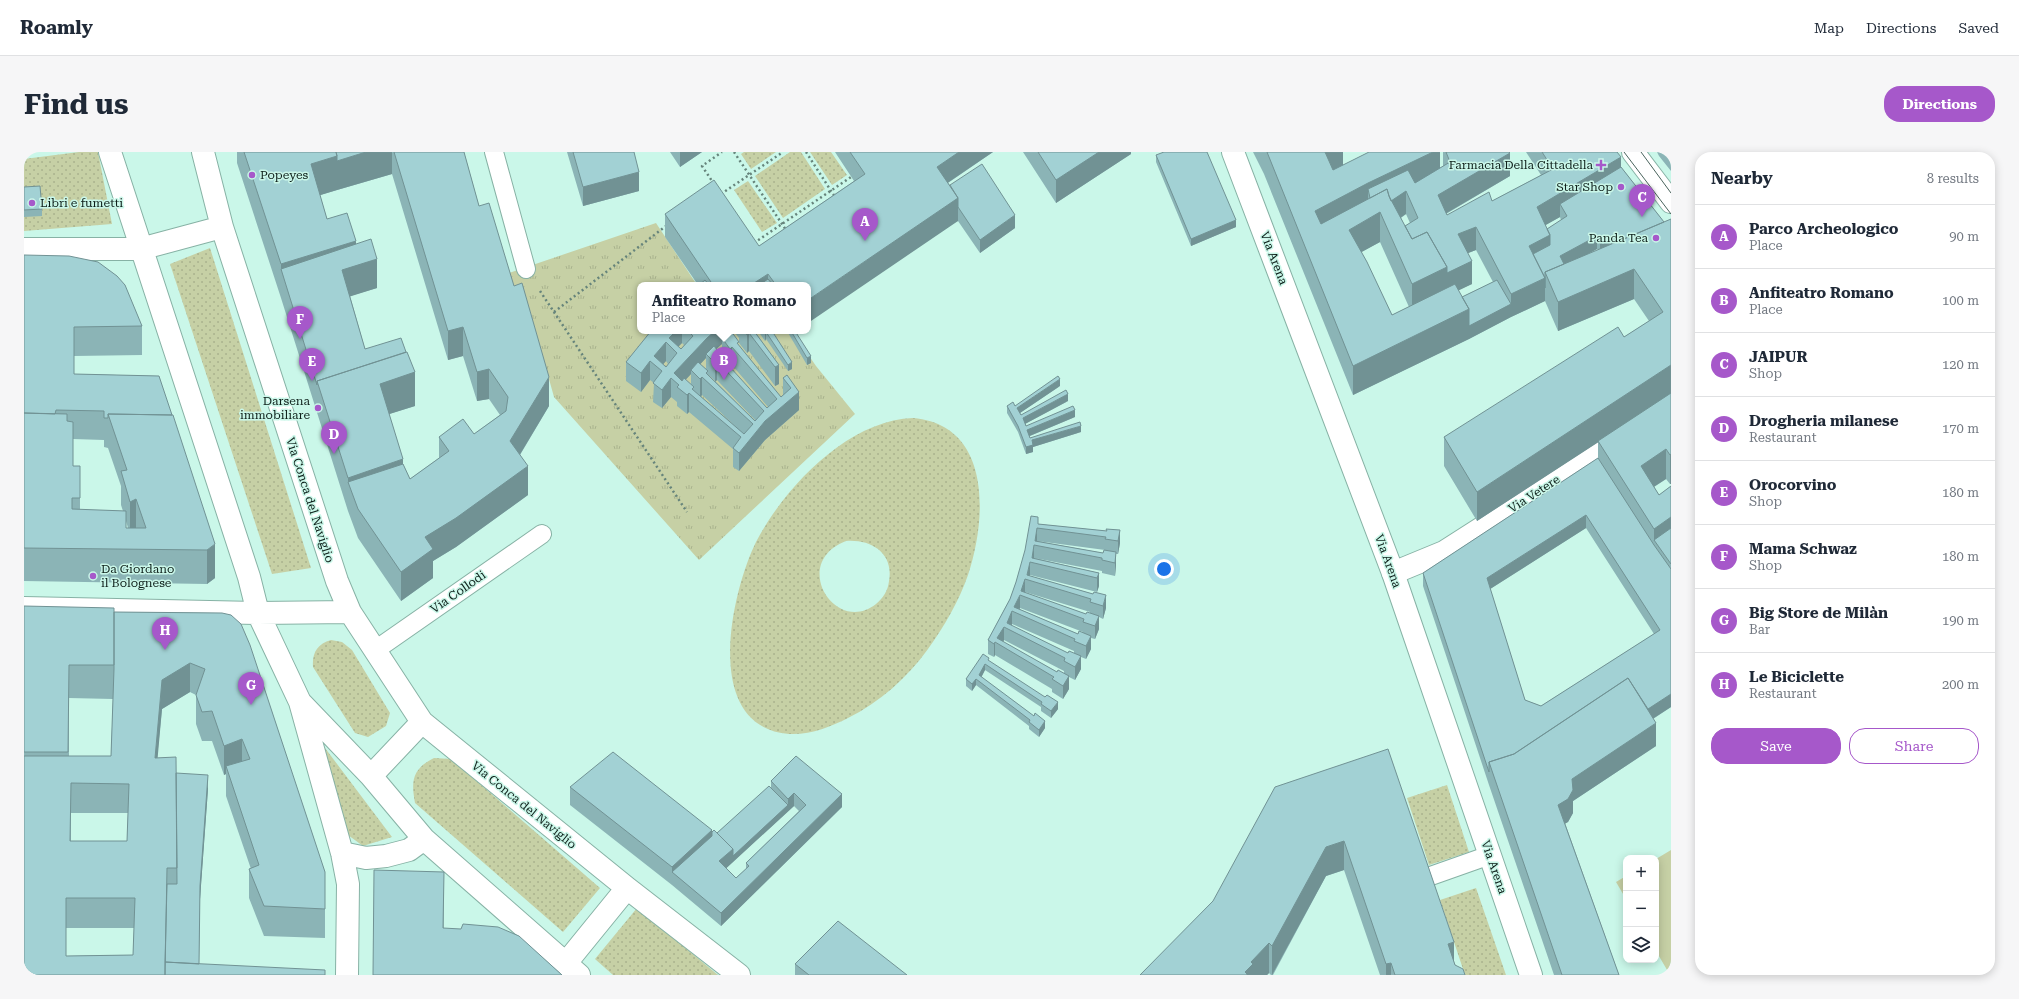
<!DOCTYPE html>
<meta charset="utf-8">
<style>
body{margin:0;font-family:"Roboto Serif",serif;background:#f6f6f7;color:#1f2937}
.controls{position:absolute;right:12px;bottom:12px;display:grid;overflow:hidden;border-radius:8px;box-shadow:0 2px 10px #0003}
.controls button{width:36px;height:36px;display:grid;place-items:center;padding:0;border:0;border-bottom:1px solid #e0e1e3;background:#fff;color:#1f2937;font:20px sans-serif}
.you{position:absolute;left:1140px;top:417px;width:14px;height:14px;margin:-10px;border:3px solid #fff;border-radius:50%;background:#1a73e8;box-shadow:0 0 0 6px #1a73e833}
.badge{display:grid;place-items:center;width:26px;height:26px;border-radius:50%;background:#a658ca;color:#fff;font-size:13px;font-weight:700}
.pin{position:absolute;translate:-50% -33px;filter:drop-shadow(0 1px 2px #0008)}
.pin::after{content:'';position:absolute;top:21px;width:14px;height:12px;background:inherit;clip-path:polygon(0 0,100% 0,50% 100%)}
.popup{position:absolute;left:613px;top:130px;width:174px;height:52px;box-sizing:border-box;display:grid;place-content:center;border-radius:8px;background:#fff;filter:drop-shadow(0 1px 3px #0005);font-size:13px;white-space:nowrap;color:#747a83}
.popup b{font-size:15px;color:#1f2937}
.popup::after{content:'';position:absolute;left:50%;top:100%;margin-left:-8px;border:8px solid transparent;border-top-color:#fff}
.list{margin:0;padding:0;list-style:none}
h2{display:flex;justify-content:space-between;align-items:center;height:52px;margin:0;padding:0 16px;font-size:17px}
h2 small{font-size:13px;font-weight:400;color:#747a83}
.list li{display:grid;grid-template-columns:26px 1fr auto;gap:12px;align-items:center;box-sizing:border-box;height:64px;padding:0 16px;border-top:1px solid #e0e1e3}
.list b{display:block;font-size:15px;white-space:nowrap}
.list p{margin:0;font-size:13px;white-space:nowrap;color:#747a83}
.list em{font-size:13px;font-style:normal;color:#747a83}
.actions{display:flex;gap:8px;padding:12px 16px}
.actions a{flex:1;padding:9px 0;border:1px solid #a658ca;border-radius:16px;text-align:center;font-size:14px;color:#a658ca}
.actions .main{background:#a658ca;color:#fff}
.icon{flex:none;width:22px;height:22px;fill:none;stroke:currentColor;stroke-width:2;stroke-linecap:round;stroke-linejoin:round}
.map{position:relative;flex:none;width:1647px;height:823px;overflow:hidden;border-radius:16px}
header{display:flex;align-items:center;gap:24px;box-sizing:border-box;height:56px;padding:0 20px;background:#fff;border-bottom:1px solid #e0e1e3}
header strong{font-size:19px}
nav{display:flex;gap:22px;margin-inline-start:auto;font-size:14px}
.intro{display:flex;align-items:center;justify-content:space-between;box-sizing:border-box;height:96px;padding:0 24px}
h1{margin:0;font-size:28px}
.button{padding:10px 18px;border-radius:16px;background:#a658ca;color:#fff;font-size:14px;font-weight:700}
main{display:flex;gap:24px;padding:0 24px}
aside{flex:1;background:#fff;border-radius:16px;box-shadow:0 2px 10px #0003}
.map>svg:first-child{display:block}
.grass{fill:url(#grass-dots);fill-rule:evenodd}
.park{fill:url(#park-tufts)}
.pitch{fill:#c6d0a5}
.lines{fill:none;stroke-linecap:round;stroke-linejoin:round}
.service-casing{stroke:#87b2a5;stroke-width:20}
.pedestrian-casing{stroke:#87b2a5;stroke-width:24}
.minor-casing{stroke:#87b2a5;stroke-width:24}
.path{stroke:#66847b;stroke-width:2.5;stroke-dasharray:2 3;stroke-linecap:butt}
.service{stroke:#fff;stroke-width:18}
.pedestrian{stroke:#fff;stroke-width:22}
.minor{stroke:#fff;stroke-width:22}
.tram{stroke:#4a645d;stroke-width:1}
.wall{fill:#8bb4b6;fill-rule:evenodd}
.shaded-wall{fill:#719294}
.building{fill:#a2d1d4;stroke:#719294;fill-rule:evenodd}
.poi-dot{fill:#a658ca;stroke:#caf7e9;stroke-width:1.5}
.labels{text-anchor:middle;stroke-width:3;stroke-linejoin:round;paint-order:stroke}
.poi-label{font-size:12px;fill:#0d1e19;stroke:#caf7e9;text-anchor:end}
.street-label{font-size:12px;fill:#0d1e19;stroke:#caf7e9}
</style>
<header>
<strong>Roamly</strong>
<nav><a>Map</a><a>Directions</a><a>Saved</a></nav>
</header>
<div class="intro"><h1>Find us</h1><a class="button">Directions</a></div>
<main>
<div class="map">
<svg width="1647" height="823" viewBox="0 0 1647 823">
<defs>
<pattern id="grass-dots" width="8" height="8" patternUnits="userSpaceOnUse"><rect width="8" height="8" fill="#c6d0a5"/><path d="M2 2h.1M6 6h.1" fill="none" stroke="#a9b28d" stroke-width="1.8" stroke-linecap="round"/></pattern>
<pattern id="park-tufts" width="24" height="20" patternUnits="userSpaceOnUse"><rect width="24" height="20" fill="#c6d0a5"/><path d="M3 7l-1-3M5 7V3M7 7l1-3M15 17l-1-3M17 17v-4M19 17l1-3" fill="none" stroke="#a9b28d"/></pattern>
</defs>
<rect width="100%" height="100%" fill="#caf7e9"/>
<path class="grass" d="M55,0H74L88,72L0,79V7Z
M720,0H752L727,17L717,2Z
M766,0H777L801,37L759,66L731,24Z
M786,0H807L823,23L808,33Z
M724,29L753,71L738,80L710,38Z
M186,96L287,416L248,422L146,112Z
M889,266C968,273 963,366 944,423C935,449 920,475 904,497C883,526 856,550 824,566C806,575 787,583 765,582C677,575 707,441 732,390C760,336 824,268 889,266ZM822,389C847,387 870,401 865,429C864,439 859,446 852,452C812,484 765,411 822,389Z
M307,488L318,490L328,498L366,561L362,574L344,585L331,581L289,515C288,501 293,492 307,488Z
M295,588L368,685L339,694L324,683Z
M410,606L427,607L576,736L539,780L391,651C387,629 388,617 410,606Z
M1423,633L1445,700L1405,713L1383,646Z
M1452,736L1482,823H1441L1416,748Z
M613,756L694,823H589L571,807Z"/>
<path class="park" d="M632,71L673,133H616V179H768L792,214L831,262L675,408L530,245L506,159L498,161L485,121Z"/>
<path class="pitch" d="M1647,698V823H1646L1632,799V707Z
M1602,724V747L1592,730Z"/>
<g class="lines">
<defs>
<path id="service" d="M470,0L502,117
M350,499L518,382
M1401,726L1466,703"/>
<path id="pedestrian" d="M0,97H116
M1369,421L1420,400L1647,255"/>
<path id="minor" d="M86,0L225,425L234,461L276,550L318,701L324,732L323,823
M179,0L198,75L313,429L326,460L398,570L603,736L715,823
M1209,0L1369,421L1507,823
M1609,0L1647,50
M116,97L198,75
M0,456L234,461L326,460
M278,552L347,624L400,687L555,823
M347,624L398,570
M318,701L342,706L362,704L385,698L400,687
M542,811L603,736"/>
</defs>
<use href="#service" class="service-casing"/>
<use href="#pedestrian" class="pedestrian-casing"/>
<use href="#minor" class="minor-casing"/>
<path class="path" d="M710,0L762,78
M782,0L811,45
M690,32L678,14L698,0
M697,42L759,0
M730,91L827,25
M516,139L663,360
M530,160L642,74"/>
<use href="#service" class="service"/>
<use href="#pedestrian" class="pedestrian"/>
<use href="#minor" class="minor"/>
<path class="tram" d="M1600,0L1647,62
M1617,0L1647,41"/>
</g>
<path class="wall" d="M213,0H440L455,54L525,254L496,303L504,343L432,395L409,409V426L377,449L334,386L324,359L257,146L213,11ZM368,22L424,208L439,204L453,249L465,247L476,263L450,282L415,285V306L386,327L379,312L365,262L391,254L341,197L326,144L353,136L332,92L303,67L296,43Z
M543,0H610L615,39L559,54Z
M646,0H678L656,15Z
M811,0H969L924,31L926,33L991,76L956,101L934,69L784,133H674L641,85V62L735,94L830,29Z
M999,0H1107V2L1032,51Z
M1229,0H1319V13L1416,0V16L1419,14V0H1485L1486,24L1422,62L1423,63L1468,49L1517,23L1502,0H1593L1597,15L1640,70L1647,67L1646,332L1642,327L1630,335L1635,343L1647,334V555L1629,567L1632,594L1549,649V661L1544,670L1541,671L1595,823H1530L1465,633L1399,434V421L1574,306V290L1453,369L1420,314V285L1600,185L1625,169L1610,147L1534,179L1521,149L1487,165L1445,187L1329,243L1240,22ZM1382,62L1386,71L1381,74L1377,66ZM1536,65L1537,68L1523,77L1521,73ZM1356,90L1385,155L1368,163L1337,100ZM1573,97L1574,98L1563,103ZM1452,98L1469,130L1438,145L1434,138L1448,132L1444,101ZM1562,376L1630,482L1517,554L1501,548L1466,437Z
M1633,0H1647V19L1635,4Z
M1132,3L1212,75L1167,94L1132,10Z
M0,35L18,57V64L0,65Z
M0,103L118,174V203L50,204V222L135,224L191,426L183,432L0,429ZM49,287L80,288V295L84,296L97,334V353L99,359L56,358V314H49ZM102,369L104,376H102Z
M627,179H672L673,180L675,179H732V181L755,213V232L751,234L725,199L723,201L715,191V186L711,181L709,183L715,194L757,245L759,243V226L763,223L775,258L741,288L715,319L709,315V297L665,260L663,262L653,254V250L647,245L638,256L629,250L630,231L626,228L617,240L602,229V210ZM658,191L660,193L657,197L654,195ZM698,192V203L692,197ZM682,206V217L676,212ZM698,206L706,215L708,213L744,255L743,256L698,207ZM642,209L644,212L642,215L639,212ZM667,222V233L661,228ZM684,222L691,230L693,228L731,268V269ZM678,243L711,274L677,245Z
M734,179H749V181L768,217L764,219L742,187L741,189Z
M763,179H772H771L787,211L783,213Z
M1036,234L996,261L997,263L1044,249L1001,272L1002,274L1051,265L1006,284V286L1057,280L1009,295V300L1002,302L994,280L983,261V254H991Z
M1014,372L1082,379L1096,378V391L1094,402H1092V413L1091,424L1078,421V419L1010,406L1075,421V434L1073,440L1006,423V424L1069,442L1082,456L1079,467L1075,465V477L1071,487L1067,486V497L1062,507L1057,505V517L1051,528L1045,525V537L1039,547L1028,540V537L971,503L970,505L964,502V488L986,447ZM1013,389L1081,398L1079,401ZM1001,440L1066,460V461L1062,462L1001,441ZM996,456L1059,480V481L1054,482L995,457ZM988,472L1050,499V501H1044L988,474ZM980,488L1040,519V521L1033,520L979,490Z
M0,454L90,460L198,461L301,720V786L240,784L225,746V717H227L202,644V622L200,623L188,589H178L172,572V543L166,540L138,557L133,606L152,621L184,637L176,747L175,812L0,823ZM45,546L89,547L87,604H45ZM47,661H104L103,689H47ZM42,776H110L109,803L42,804Z
M965,509L1034,557L1027,566L1017,559V555L961,518L957,525L1021,576L1015,585L1005,577V574L952,533L948,539L942,534V527Z
M1364,597L1431,813L1441,823H1356L1320,718L1302,724L1249,823H1247L1245,821L1243,823H1116Z
M747,629L818,655L697,774L648,733L546,653V635L693,681L747,635ZM770,654L775,659L722,711V717L712,726L702,716Z
M771,812L883,823H771Z"/>
<path class="shaded-wall" d="M342,0H368V22L313,38V9Z
M656,0H678L656,15Z
M935,0H969L913,38V15Z
M1075,0H1107V2L1032,51V28Z
M1300,0H1319V19L1300,27Z
M1409,0H1416V26L1383,41L1382,39V62L1365,73V50L1363,43V66L1360,68L1356,60V90L1325,107V78L1348,65V51L1344,37V60L1291,89V59L1344,31Z
M1486,1V24L1414,66V43Z
M313,4V38L287,46V12Z
M1597,5V28L1536,52V65L1513,78V55Z
M615,20V39L559,54V35Z
M934,46V69L784,171V148Z
M991,63V76L956,101V88Z
M1212,68V75L1167,94V87Z
M1452,75V98L1434,105V82Z
M1526,83V106L1510,114L1505,94Z
M1589,83V96L1576,105V92Z
M1573,84V97L1536,117V104Z
M332,89V113L353,107V136L318,147L257,117V112Z
M1448,109V132L1388,161V132L1423,115Z
M1610,117V147L1534,179V150Z
M744,122V133H727Z
M1521,126V149L1487,165L1445,187L1329,243V214L1445,157L1487,152V142Z
M439,175V204L424,208V179Z
M652,179H658V191L650,199L645,186Z
M691,179H711V181L701,190L698,186V192L684,204L682,202V206L669,220L667,218V222L655,235V233L650,221L683,186Z
M742,180V187L741,189V182Z
M725,181V199L723,201V183Z
M642,190V209L635,217L630,204Z
M708,195V213L706,215V197Z
M787,204V211L783,213V206Z
M626,209V228L617,240V221Z
M693,209V228L691,230V211Z
M768,210V217L764,219V213Z
M755,213V232L751,234V215Z
M1647,213V243L1453,369V340Z
M465,217V247L453,249V220Z
M391,220V254L356,265L295,233Z
M525,225V254L486,319V289Z
M678,225V243L676,245V227Z
M647,226V245L638,256V238Z
M1036,227V234L993,263V256Z
M775,240V258L741,288L715,319V301L741,269Z
M665,241V260L663,262V243Z
M1044,242V249L999,273V266Z
M1051,258V265L1003,285V278Z
M1057,274V280L1009,295V300L1002,302V295L1008,288Z
M1642,297V327L1617,343V314Z
M1647,302V332H1646V303Z
M379,307V341L324,330V326Z
M504,314V343L432,395L409,409V426L377,449V420L401,385Z
M112,347V381L106,383V350Z
M1562,363V376L1463,439V426Z
M1647,365V395L1630,388V377Z
M1013,376V389H1011Z
M1096,378V391L1094,402V389Z
M191,392V426L183,432V398Z
M1010,393V406H1008Z
M1092,400V413L1091,424V411Z
M1006,410V423L1005,428L1003,423Z
M1075,421V434L1073,440V426Z
M1001,427V440L1000,445L997,439Z
M996,443V456L994,461L990,455Z
M1082,443V456L1079,467V454Z
M988,459V472L986,478L983,471Z
M1075,464V477L1071,487V474Z
M980,475V488L977,494L973,486Z
M1067,484V497L1062,507V494Z
M971,490V503L970,505V492Z
M1057,504V517L1051,528V515Z
M166,511V540L138,557L131,635V606L138,528Z
M961,512V518L955,530V523Z
M1045,524V537L1039,547V534Z
M952,527V533L948,539V532Z
M1647,542V555L1619,573V560Z
M1034,550V557L1027,566V559Z
M1021,569V576L1015,585V578Z
M1632,571V594L1549,649V661L1544,670L1534,676V653L1548,627Z
M218,587V617L202,614V622L200,623V594Z
M184,623V637L176,747V734Z
M770,641V654L695,723V709L709,697L764,653V647Z
M818,642V655L697,774V761Z
M688,678V697L648,720V733V715Z
M1320,689V718L1302,724L1248,823V794L1302,695Z
M420,720V750L419,806V776Z
M1430,790V820L1424,792Z
M1245,791V821L1243,823H1221V820L1227,810Z
M1367,811V823H1362V812Z"/>
<path class="building" d="M220,0H312L313,4L287,12L303,67L323,61L332,89L257,112Z
M312,0H342L313,9V4Z
M370,0H440L455,54L465,51L490,134L498,131L525,225L486,289L504,314L432,366L401,385L409,397L377,420L334,357L324,330L379,312L386,327L425,299L415,285L439,267L450,282L482,259L484,245L465,217L453,220L439,175L424,179Z
M549,0H610L615,20L559,35Z
M826,0H935L913,15L934,46L784,148V133H752L744,122L727,133H689L641,62L690,28L735,94L841,22Z
M1014,0H1075L1032,28Z
M1140,0H1183L1212,68L1167,87L1132,3Z
M1243,0H1301L1309,18L1345,0H1409L1344,31L1291,59L1297,72L1363,37L1365,44L1388,87L1403,80L1423,115L1388,132L1356,60L1325,78L1343,110L1368,163L1431,132L1445,157L1329,214Z
M1422,0H1485L1486,1L1414,43L1423,63L1465,40L1468,49L1529,17L1518,0H1593L1597,5L1513,55L1526,83L1505,94L1521,126L1487,142L1452,75L1434,82L1448,109L1423,121V115L1403,80L1388,87L1381,74L1394,66L1382,39L1367,49L1365,44L1363,37L1346,46L1344,37L1384,18L1391,31L1426,10Z
M958,12L991,63L956,88L934,55V46L926,33Z
M1597,15L1640,70L1593,90L1589,83L1576,92L1573,84L1536,104L1540,112L1521,120V136V126L1509,102L1526,93V83L1523,77L1543,64L1536,52Z
M16,34L18,57L0,58V35Z
M1647,67V213L1453,340L1420,285L1594,175L1600,185L1639,160L1610,117L1534,150L1521,120Z
M347,87L353,107L318,118L341,197L377,186L382,200L293,229V233L257,117Z
M0,103L45,104L74,110L93,124L101,133L118,174L50,175V222L135,224L148,263L84,262V266H80V259L32,258L31,262L0,261Z
M744,127L749,133H735Z
M681,128L685,133H675Z
M1473,128L1487,152L1445,174V157L1438,145Z
M627,179H652L645,186L657,197L669,184L664,179H672L673,180L675,179H691L683,186L650,221L658,229L660,226L670,235L668,237L720,282L729,272L678,225L676,227L667,218L674,210L684,219L682,221L731,269L740,259L693,209L691,211L682,202L690,194L698,204L697,205L743,256L753,247L708,195L706,197L698,186L707,179L715,190L713,191L757,245L767,236L759,226L763,223L775,240L741,269L715,301L709,296L717,285L665,241L663,243L653,235L655,233L647,226L638,238L629,231L638,219L626,209L617,221L602,210ZM642,190L653,201L642,215L630,204Z
M720,179H730L755,213L751,215L725,181L723,183Z
M738,179H748L768,210L764,213L742,180L741,182Z
M767,179H771L787,204L783,206Z
M383,200L391,220L356,232L379,307L324,326L293,229Z
M1034,224L1036,227L993,256L997,263L1042,238L1044,242L999,266L1002,274L1049,254L1051,258L1003,278L1006,286L1056,270L1057,274L1008,288L1009,293L1002,295L994,274L983,254L989,250L991,254Z
M1647,241V302L1646,303L1642,297L1617,314L1635,343L1647,334V365L1630,377L1574,289Z
M0,261L43,262V269L49,270V314H56V346H48V357L102,359V376H122L112,347L106,350L97,319L103,318L84,262L149,263L191,392L183,398L0,396Z
M1574,306L1630,393L1647,417V542L1624,557L1604,526L1490,602L1465,610V620L1399,421ZM1562,363L1636,478L1517,554L1501,548L1463,426Z
M1007,364L1014,365V372L1083,379L1082,377L1096,378L1094,389L1081,387L1082,385L1013,376L1011,389L1079,401L1080,398L1092,400L1091,411L1078,408V406L1010,393L1008,406L1075,421L1073,426L1006,410L1003,423L1069,442L1070,440L1082,443L1079,454L1066,450L1067,447L1001,427L997,439L1062,462L1063,460L1075,464L1071,474L1059,470L1060,467L996,443L990,455L1054,482L1055,479L1067,484L1062,494L1050,489L1051,487L988,459L983,471L1044,501L1045,499L1057,504L1051,515L1040,509L1041,506L980,475L973,486L1033,520L1034,518L1045,524L1039,534L1028,527L1030,525L971,490L970,492L964,488L986,447L992,430L1001,398Z
M1647,376V412L1630,388Z
M0,454L90,456V513H45L44,600H0Z
M90,460L198,461L207,463L217,472L226,493L301,720V757L240,754L225,717L235,713L202,614L226,607L218,587L200,594L188,559L178,560L172,543L181,517L166,511L138,528L131,606L152,605L153,716H143L141,823H0V604H87L90,517ZM47,631L105,632L103,689H46ZM42,746H111L109,803L42,804Z
M959,502L965,506L964,508L1021,545L1023,543L1034,550L1027,559L1017,552L1018,550L961,512L955,523L1010,564L1011,561L1021,569L1015,578L1005,570L1006,568L952,527L948,532L942,527Z
M1604,526L1632,571L1548,627L1549,638L1544,647L1534,653L1595,823H1538L1465,610L1490,602Z
M1364,597L1430,790L1424,792L1431,813L1439,817L1441,823H1371L1367,811L1362,812L1320,689L1302,695L1248,794L1245,791L1227,810L1229,812L1221,820L1223,822V823H1116L1189,749L1251,635Z
M589,600L688,678L648,715L546,635Z
M772,604L818,642L697,761L648,720L688,684V680L690,678L709,697L695,709L712,726L725,714L722,711L782,653L770,641L764,647L747,629Z
M152,621L184,623L176,734L175,812L141,810L143,732H153Z
M745,634L764,653L709,704V697L693,681Z
M350,718L420,720L419,776L437,777L439,772L474,775L495,784L538,823H349Z
M814,769L883,823H785L771,812Z
M141,810L301,818V823H141Z"/>
<g class="poi-dot">
<path d="M1575 7h4v4h4v4h-4v4h-4v-4h-4v-4h4z"/>
<circle cx="228" cy="23" r="4"/>
<circle cx="1597" cy="35" r="4"/>
<circle cx="8" cy="51" r="4"/>
<circle cx="1632" cy="86" r="4"/>
<circle cx="294" cy="256" r="4"/>
<circle cx="69" cy="424" r="4"/>
</g>
<g class="labels">
<g class="poi-label">
<text x="1569" y="17">Farmacia Della Cittadella</text>
<text x="236" y="27" text-anchor="start">Popeyes</text>
<text x="1589" y="39">Star Shop</text>
<text x="16" y="55" text-anchor="start">Libri e fumetti</text>
<text x="1624" y="90">Panda Tea</text>
<text x="286" y="253">Darsena<tspan x="286" dy="14">immobiliare</tspan></text>
<text x="77" y="421" text-anchor="start">Da Giordano<tspan x="77" dy="14">il Bolognese</tspan></text>
</g>
<g class="street-label">
<text transform="translate(1250 106) rotate(69)" y="4">Via Arena</text>
<text transform="translate(1510 342) rotate(-33)" y="4">Via Vetere</text>
<text transform="translate(286 348) rotate(72)" y="4">Via Conca del Naviglio</text>
<text transform="translate(1364 409) rotate(70)" y="4">Via Arena</text>
<text transform="translate(434 440) rotate(-35)" y="4">Via Collodi</text>
<text transform="translate(500 653) rotate(39)" y="4">Via Conca del Naviglio</text>
<text transform="translate(1470 715) rotate(71)" y="4">Via Arena</text>
</g>
</g>
</svg>
<div class="controls">
<button>+</button>
<button>−</button>
<button><svg class="icon" aria-label="layers" viewBox="0 0 24 24"><path d="M12 4l9 5-9 5-9-5zM3 14l9 5 9-5"/></svg></button>
</div>
<div class="you"></div>
<div class="pin badge" style="left:841px;top:89px">A</div>
<div class="pin badge" style="left:700px;top:228px">B</div>
<div class="popup"><b>Anfiteatro Romano</b>Place</div>
<div class="pin badge" style="left:1618px;top:65px">C</div>
<div class="pin badge" style="left:310px;top:302px">D</div>
<div class="pin badge" style="left:288px;top:229px">E</div>
<div class="pin badge" style="left:276px;top:187px">F</div>
<div class="pin badge" style="left:227px;top:553px">G</div>
<div class="pin badge" style="left:141px;top:498px">H</div>
</div>
<aside>
<h2>Nearby<small>8 results</small></h2>
<ul class="list">
<li><span class="badge">A</span><div><b>Parco Archeologico</b><p>Place</p></div><em>90 m</em></li>
<li><span class="badge">B</span><div><b>Anfiteatro Romano</b><p>Place</p></div><em>100 m</em></li>
<li><span class="badge">C</span><div><b>JAIPUR</b><p>Shop</p></div><em>120 m</em></li>
<li><span class="badge">D</span><div><b>Drogheria milanese</b><p>Restaurant</p></div><em>170 m</em></li>
<li><span class="badge">E</span><div><b>Orocorvino</b><p>Shop</p></div><em>180 m</em></li>
<li><span class="badge">F</span><div><b>Mama Schwaz</b><p>Shop</p></div><em>180 m</em></li>
<li><span class="badge">G</span><div><b>Big Store de Milàn</b><p>Bar</p></div><em>190 m</em></li>
<li><span class="badge">H</span><div><b>Le Biciclette</b><p>Restaurant</p></div><em>200 m</em></li>
</ul>
<div class="actions"><a class="main">Save</a><a>Share</a></div>
</aside>
</main>
